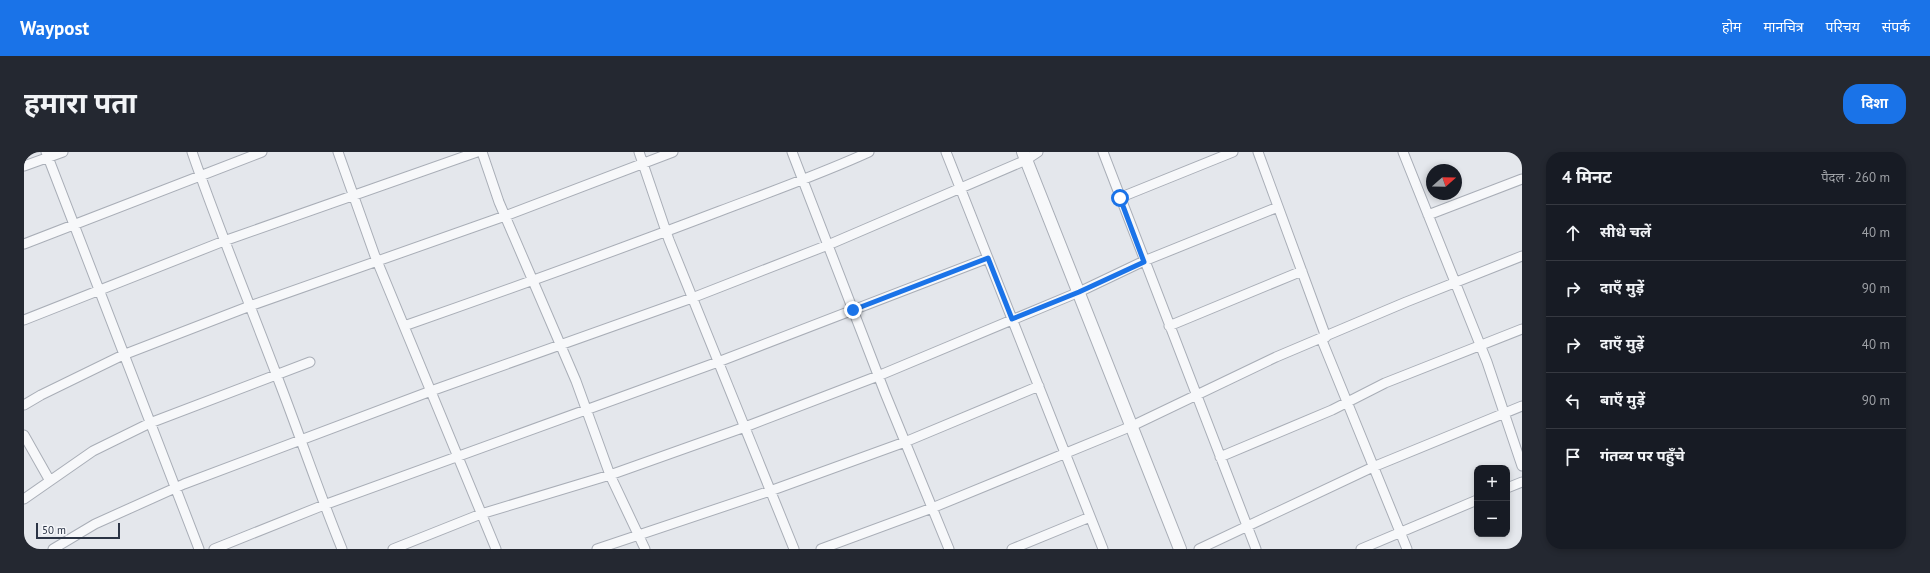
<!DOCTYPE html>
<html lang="hi">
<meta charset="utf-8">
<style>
body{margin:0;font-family:"PT Sans","Noto Sans Devanagari",sans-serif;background:#242831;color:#f1f3f6}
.controls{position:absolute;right:12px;bottom:12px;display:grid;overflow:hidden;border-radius:8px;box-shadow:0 2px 6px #0003}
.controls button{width:36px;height:36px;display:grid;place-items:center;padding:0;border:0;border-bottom:1px solid #363941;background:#171b24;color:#f1f3f6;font:20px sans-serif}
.compass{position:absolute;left:1402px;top:12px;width:36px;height:36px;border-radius:50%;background:#171b24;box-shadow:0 2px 6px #0003;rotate:70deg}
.scale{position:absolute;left:12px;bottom:10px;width:84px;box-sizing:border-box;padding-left:4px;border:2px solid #2b3445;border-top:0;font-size:11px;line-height:14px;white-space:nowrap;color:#2b3445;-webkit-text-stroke:3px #f4f6f9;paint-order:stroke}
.stop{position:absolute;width:12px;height:12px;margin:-9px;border:3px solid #1a73e8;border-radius:50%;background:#fff}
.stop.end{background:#1a73e8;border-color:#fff;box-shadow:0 1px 4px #0008}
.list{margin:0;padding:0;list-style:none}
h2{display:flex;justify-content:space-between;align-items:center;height:52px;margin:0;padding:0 16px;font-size:17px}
h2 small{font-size:13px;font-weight:400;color:#9ea1a6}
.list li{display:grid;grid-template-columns:26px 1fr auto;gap:12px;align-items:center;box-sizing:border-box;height:56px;padding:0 16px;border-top:1px solid #363941}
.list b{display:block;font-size:15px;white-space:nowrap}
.list em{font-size:13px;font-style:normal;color:#9ea1a6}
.icon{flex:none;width:22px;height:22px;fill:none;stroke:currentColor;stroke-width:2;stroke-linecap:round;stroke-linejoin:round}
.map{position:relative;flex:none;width:1498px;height:397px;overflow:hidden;border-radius:16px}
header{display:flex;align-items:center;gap:24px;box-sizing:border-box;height:56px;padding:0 20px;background:#1a73e8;color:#fff}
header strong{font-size:19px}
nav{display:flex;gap:22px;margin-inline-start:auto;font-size:14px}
.intro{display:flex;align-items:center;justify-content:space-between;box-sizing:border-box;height:96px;padding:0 24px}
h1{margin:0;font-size:28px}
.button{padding:10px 18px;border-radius:16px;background:#1a73e8;color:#fff;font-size:14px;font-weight:700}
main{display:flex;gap:24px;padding:0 24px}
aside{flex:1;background:#171b24;border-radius:16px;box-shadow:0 2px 6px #0003}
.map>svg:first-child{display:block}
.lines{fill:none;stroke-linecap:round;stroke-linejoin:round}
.minor-casing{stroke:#a9aeb7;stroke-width:11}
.tertiary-casing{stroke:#a9aeb7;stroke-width:14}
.minor{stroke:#f7f8fa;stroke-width:9}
.tertiary{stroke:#f7f8fa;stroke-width:12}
.route{stroke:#1a73e8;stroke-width:5}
</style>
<header>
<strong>Waypost</strong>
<nav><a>होम</a><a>मानचित्र</a><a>परिचय</a><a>संपर्क</a></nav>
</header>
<div class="intro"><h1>हमारा पता</h1><a class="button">दिशा</a></div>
<main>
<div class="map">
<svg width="1498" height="397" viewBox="0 0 1498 397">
<rect width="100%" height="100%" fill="#e4e7ec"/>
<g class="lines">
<defs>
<path id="minor" d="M22,0L175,397
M168,0C195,78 227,155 256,232C277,287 296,343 318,397
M314,0L351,104L472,397
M458,0L475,50L552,229L586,323L621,397
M615,0L645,88L770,397
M768,0L861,241L925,397
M922,0L1079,397
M1079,0L1232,397
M1234,0L1302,185
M1379,0L1463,210L1498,314
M0,14L39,0
M1095,46L1209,0
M1404,63L1498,27
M0,92L238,0
M0,168L200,89L453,0
M380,174C486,137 591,99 696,59C746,40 797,22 845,0
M1145,174L1278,119
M1297,186L1383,397
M0,253L17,243L99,203L226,154L481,64L649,0
M0,283L26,329
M1196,305L1308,258L1361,231L1498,177
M1483,336L1498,330
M0,347L69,299L126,271L286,210
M29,397L71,372L160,332L407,239L668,146L804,93L1002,8L1014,0
M190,397L300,353L694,210L964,106
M369,397L457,362L586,323L721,275L854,224L1055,140L1120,109L1254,55
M573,397L746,339L881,290L1015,234
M797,397L908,356L1108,274L1252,205L1382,150L1498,104
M988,397L1066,365
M1175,397L1349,315L1498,254
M1337,397L1453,348"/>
<path id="tertiary" d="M999,0L1156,397"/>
</defs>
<use href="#minor" class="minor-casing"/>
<use href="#tertiary" class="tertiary-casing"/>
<use href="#minor" class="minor"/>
<use href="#tertiary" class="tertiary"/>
</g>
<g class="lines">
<path class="route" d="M829,158L964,106L988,167L1055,140L1120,110L1096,46"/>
</g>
</svg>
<div class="controls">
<button>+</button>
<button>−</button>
</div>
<svg class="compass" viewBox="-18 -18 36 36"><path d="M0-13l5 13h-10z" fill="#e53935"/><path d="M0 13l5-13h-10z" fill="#9ea1a6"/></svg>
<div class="scale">50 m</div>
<div class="stop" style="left:1096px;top:46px"></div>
<div class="stop end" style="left:829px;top:158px"></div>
</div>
<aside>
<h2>4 मिनट<small>पैदल · 260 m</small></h2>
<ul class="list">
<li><svg class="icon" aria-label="ahead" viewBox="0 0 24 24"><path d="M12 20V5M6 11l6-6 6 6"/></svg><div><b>सीधे चलें</b></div><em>40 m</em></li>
<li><svg class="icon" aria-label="right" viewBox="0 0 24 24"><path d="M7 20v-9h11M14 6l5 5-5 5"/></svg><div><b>दाएँ मुड़ें</b></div><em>90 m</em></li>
<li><svg class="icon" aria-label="right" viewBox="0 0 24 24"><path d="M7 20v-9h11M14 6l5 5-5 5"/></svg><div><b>दाएँ मुड़ें</b></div><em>40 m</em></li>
<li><svg class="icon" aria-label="left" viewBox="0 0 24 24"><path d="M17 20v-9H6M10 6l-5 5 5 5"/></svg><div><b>बाएँ मुड़ें</b></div><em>90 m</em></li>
<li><svg class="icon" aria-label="arrive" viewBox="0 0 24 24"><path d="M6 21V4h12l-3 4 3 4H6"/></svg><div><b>गंतव्य पर पहुँचे</b></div></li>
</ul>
</aside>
</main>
